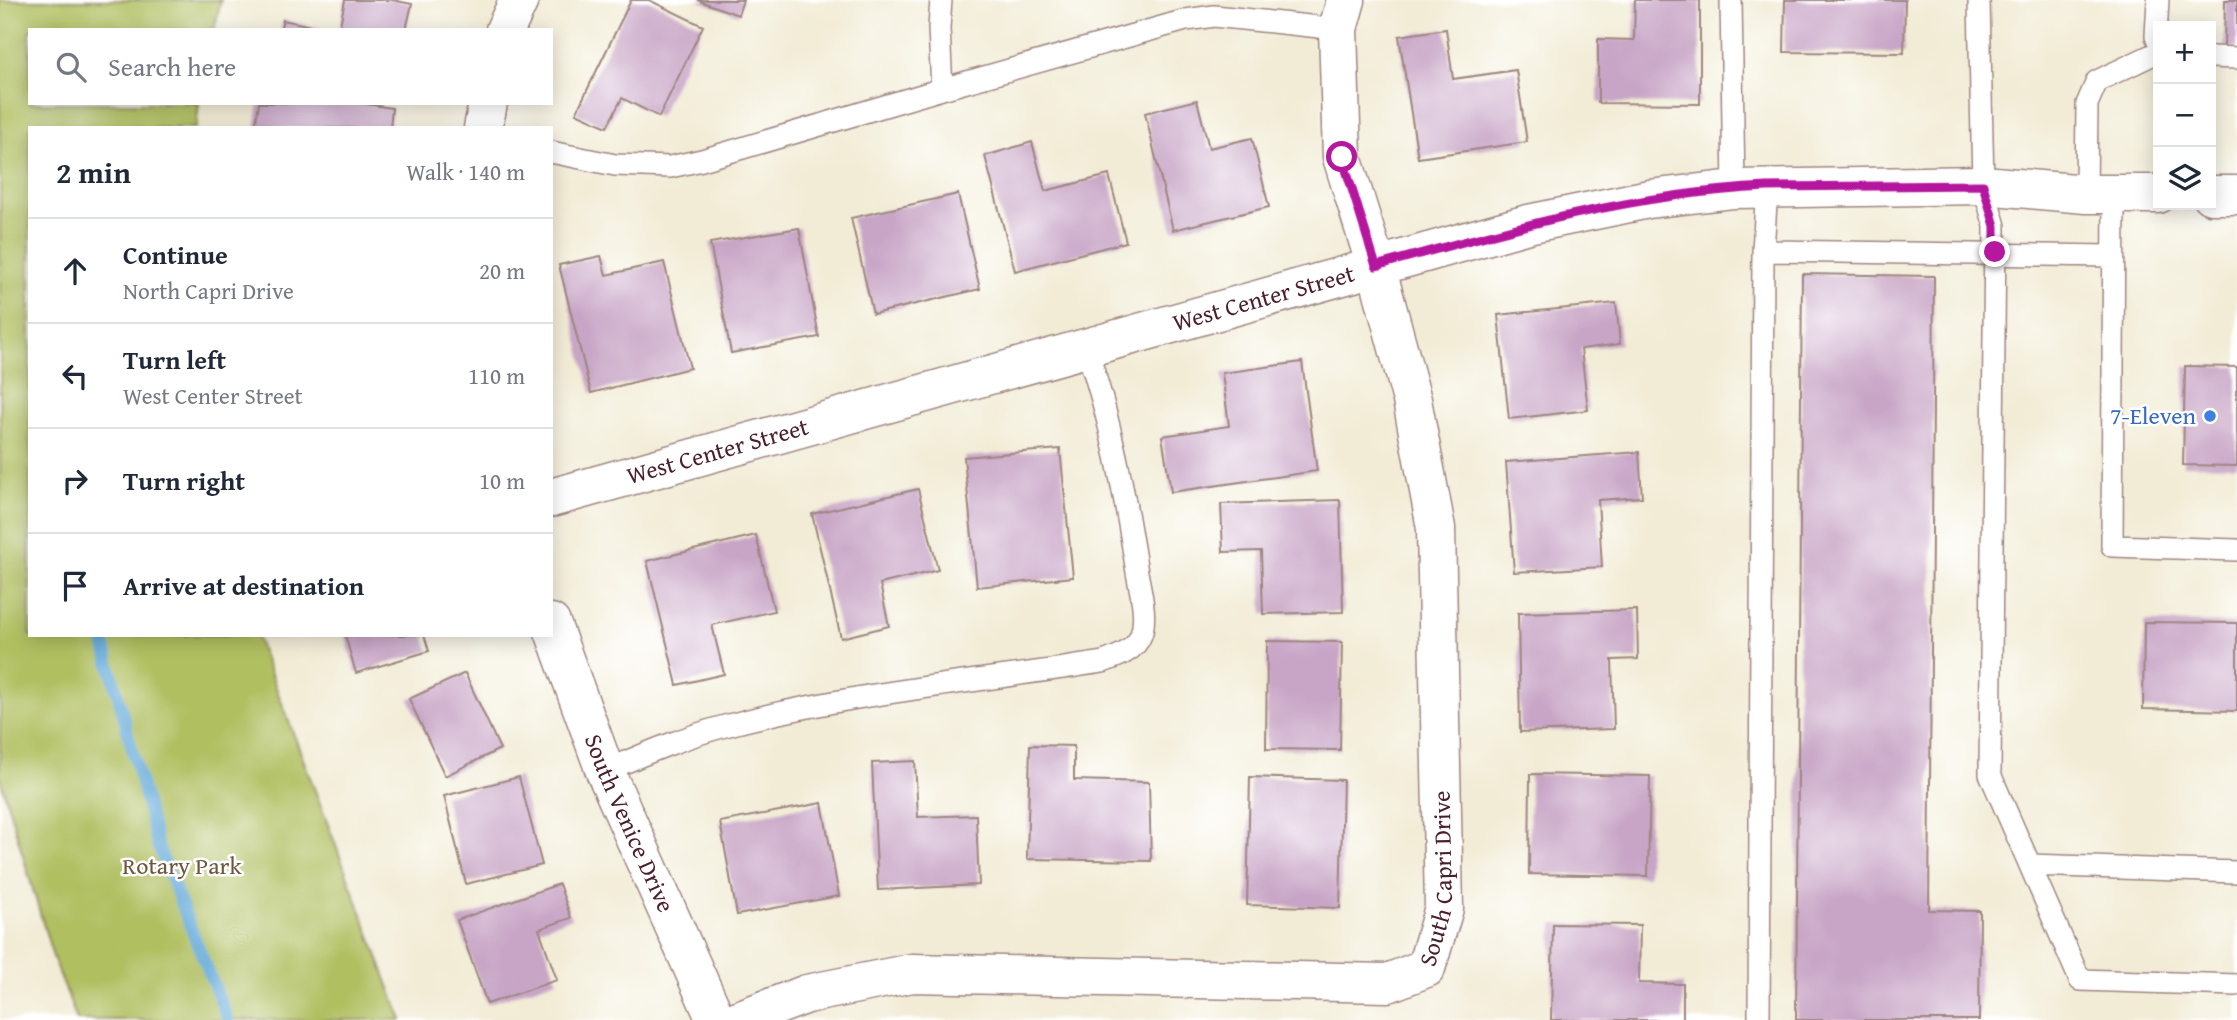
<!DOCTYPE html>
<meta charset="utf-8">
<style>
body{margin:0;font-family:"Gentium Book Plus",serif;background:#f6f6f7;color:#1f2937}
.controls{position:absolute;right:21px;top:21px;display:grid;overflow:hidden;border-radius:0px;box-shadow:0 4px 18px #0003}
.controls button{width:63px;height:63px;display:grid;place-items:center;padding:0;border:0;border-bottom:2px solid #e0e1e3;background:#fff;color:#1f2937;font:35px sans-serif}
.stop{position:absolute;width:21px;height:21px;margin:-16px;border:5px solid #b5179e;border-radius:50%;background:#fff}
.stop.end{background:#b5179e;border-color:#fff;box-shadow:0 2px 7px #0008}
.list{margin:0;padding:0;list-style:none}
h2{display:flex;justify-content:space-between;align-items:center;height:91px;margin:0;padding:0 28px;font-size:30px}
h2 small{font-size:23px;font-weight:400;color:#747a83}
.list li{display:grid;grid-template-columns:46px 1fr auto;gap:21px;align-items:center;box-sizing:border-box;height:105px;padding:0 28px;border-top:2px solid #e0e1e3}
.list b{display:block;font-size:26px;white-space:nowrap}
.list p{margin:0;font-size:23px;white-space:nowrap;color:#747a83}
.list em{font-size:23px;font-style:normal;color:#747a83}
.icon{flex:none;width:38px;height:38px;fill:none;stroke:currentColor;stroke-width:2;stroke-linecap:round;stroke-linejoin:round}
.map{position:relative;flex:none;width:2237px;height:1020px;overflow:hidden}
.search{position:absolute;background:#fff;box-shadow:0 4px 18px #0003;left:28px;top:28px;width:525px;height:77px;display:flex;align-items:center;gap:18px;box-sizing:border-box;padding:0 24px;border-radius:0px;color:#747a83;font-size:26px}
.panel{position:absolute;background:#fff;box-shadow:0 4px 18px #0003;left:28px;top:126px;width:525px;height:511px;border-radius:0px}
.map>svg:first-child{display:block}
.green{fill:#b0bf61;stroke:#7d6f46;stroke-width:2}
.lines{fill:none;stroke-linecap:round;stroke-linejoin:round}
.stream{stroke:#62a9d8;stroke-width:12}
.building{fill:#c8a5c6}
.service-casing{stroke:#9e8680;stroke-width:24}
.minor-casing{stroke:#9e8680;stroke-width:41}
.service{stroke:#fff;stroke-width:21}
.minor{stroke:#fff;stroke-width:38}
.route{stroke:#b5179e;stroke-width:9}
.shop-dot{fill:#3f7fe0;stroke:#fff;stroke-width:2.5}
.labels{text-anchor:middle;stroke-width:5;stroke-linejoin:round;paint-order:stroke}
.street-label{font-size:24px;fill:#4a1f2b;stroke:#fff}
.shop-label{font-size:24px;fill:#366cbe;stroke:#fff;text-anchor:end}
.park-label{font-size:24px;fill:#6e573e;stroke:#fff}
</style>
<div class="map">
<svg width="2237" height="1020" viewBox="0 0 2237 1020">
<rect width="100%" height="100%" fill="#fff"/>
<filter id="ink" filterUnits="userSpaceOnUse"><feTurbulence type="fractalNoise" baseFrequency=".0143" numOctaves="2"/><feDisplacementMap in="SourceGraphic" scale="14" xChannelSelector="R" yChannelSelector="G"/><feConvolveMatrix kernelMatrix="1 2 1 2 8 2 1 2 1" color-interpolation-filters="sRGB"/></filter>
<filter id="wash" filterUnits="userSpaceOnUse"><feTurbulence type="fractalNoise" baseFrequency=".00686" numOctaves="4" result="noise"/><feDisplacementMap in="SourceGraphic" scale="28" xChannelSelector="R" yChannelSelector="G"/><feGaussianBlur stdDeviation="1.57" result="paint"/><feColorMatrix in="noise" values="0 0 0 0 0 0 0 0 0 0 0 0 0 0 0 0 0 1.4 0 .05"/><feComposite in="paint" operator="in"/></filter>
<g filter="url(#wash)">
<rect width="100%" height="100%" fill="#f2ecd6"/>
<path class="green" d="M0,0H221L214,30H30V103H199L196,128H30V635H256L402,1020H77L53,957L0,778Z"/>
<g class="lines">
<path class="stream" d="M102,635L157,844L228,1020"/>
</g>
<g id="blocks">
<path class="building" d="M345,0H392L412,4L406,30H339Z
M631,0H649L703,26L659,117L622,98L607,127L576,113Z
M697,0H743L738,15Z
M1635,0H1700V104L1598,103V39L1634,40Z
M1785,0H1905L1904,53L1784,52Z
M2225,0H2237V48H2224Z
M283,20L325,29L324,30H280Z
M1446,29L1453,79L1516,70L1527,142L1418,158L1399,36Z
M1197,100L1209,148L1252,138L1269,207L1173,230L1145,113Z
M259,103H359L392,108L390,128H255Z
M1032,142L1045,191L1109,175L1126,242L1015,271L985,156Z
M958,194L980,289L873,314L851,218Z
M799,228L819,337L731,353L710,243Z
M601,256L606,275L664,262L690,368L591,393L559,265Z
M1802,274L1934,276L1929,910L1980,911L1979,1020H1796Z
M1616,303L1620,344L1581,349L1588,410L1509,419L1498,315Z
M1302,362L1317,471L1171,492L1162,436L1229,426L1222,373Z
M2185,366L2237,367V466L2183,465Z
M1060,449L1073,577L977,587L964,457Z
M1639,452L1642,497L1598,500L1602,567L1514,572L1506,462Z
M918,489L938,570L880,584L889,626L841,638L812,514Z
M1340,500L1343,612L1263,614L1261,551L1223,552L1221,504Z
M756,535L774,611L712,625L724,674L677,685L647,561Z
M1637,610L1638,659L1612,660L1614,729L1520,732L1518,613Z
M2144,622L2237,623V711L2143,709Z
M345,635H424L429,651L356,673Z
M1267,641L1342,642L1340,750L1266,749Z
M465,673L500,749L445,776L409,699Z
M1030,745L1074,746V780L1149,782L1151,861L1027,859Z
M915,761L918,817L976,815L979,885L878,890L872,763Z
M1530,774L1650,776L1648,876L1529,874Z
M519,777L542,865L466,884L444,796Z
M1250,777L1343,780L1340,908L1247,905Z
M822,803L839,896L737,915L720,822Z
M559,884L571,918L539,929L557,980L487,1004L457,920Z
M1553,924L1640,925L1639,983L1683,984V1020H1551Z"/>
</g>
</g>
<g filter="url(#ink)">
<use href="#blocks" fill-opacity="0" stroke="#9e8680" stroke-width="2"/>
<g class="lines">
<defs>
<path id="service" d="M941,0L939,28L942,89L1186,20L1214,16L1338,29
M1731,0L1734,189
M1979,0L1983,185L1995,226L1990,774L2080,980L2237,985
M2158,40L2156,36L2158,0
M2211,57L2237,58
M551,152L615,165L670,167L702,160L942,89
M2114,193L2112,546L2237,550
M2086,194L2087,104L2097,81L2158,52
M1763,251L2113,256
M605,771C644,754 684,737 725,726C848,693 977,682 1103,662C1117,657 1135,651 1141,635C1148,614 1139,587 1136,566C1124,492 1111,419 1086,348
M2030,865L2237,872
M1759,1020L1763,251L1767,187"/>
<g id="minor">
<path d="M505,30L519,0"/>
<path d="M483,128L488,103"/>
<path d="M2211,195H2237"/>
<path id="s1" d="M551,498L1528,224L1649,199L1734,189L1983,185L2086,194H2158"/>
<path id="s2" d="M551,623L605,771L716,1020"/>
<path id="s3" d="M738,1020L807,994L912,973L1388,983L1426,968L1444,908L1436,528L1412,400L1376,266L1342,157L1338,29L1346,0"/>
</g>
</defs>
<use href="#service" class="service-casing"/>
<use href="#minor" class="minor-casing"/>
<use href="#service" class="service"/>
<use href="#minor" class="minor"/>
</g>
</g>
<g class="lines" filter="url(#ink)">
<path class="route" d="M1342,157L1376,266C1504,230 1633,193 1767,187L1983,185L1995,226V252"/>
</g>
<circle class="shop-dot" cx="2210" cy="416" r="7"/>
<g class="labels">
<g class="street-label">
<text dy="8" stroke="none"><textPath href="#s1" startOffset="740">West Center Street</textPath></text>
<text dy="8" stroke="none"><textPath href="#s1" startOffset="173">West Center Street</textPath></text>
<text dy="8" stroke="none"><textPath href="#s2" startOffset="215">South Venice Drive</textPath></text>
<text dy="8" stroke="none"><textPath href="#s3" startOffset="789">South Capri Drive</textPath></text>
</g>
<g class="shop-label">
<text x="2196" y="424">7-Eleven</text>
</g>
<g class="park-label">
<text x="182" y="874">Rotary Park</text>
</g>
</g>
</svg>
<div class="controls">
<button>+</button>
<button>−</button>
<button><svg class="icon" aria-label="layers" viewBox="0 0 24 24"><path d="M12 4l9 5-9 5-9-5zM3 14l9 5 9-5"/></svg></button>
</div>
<div class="stop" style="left:1342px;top:157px"></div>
<div class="stop end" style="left:1995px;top:252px"></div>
<div class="search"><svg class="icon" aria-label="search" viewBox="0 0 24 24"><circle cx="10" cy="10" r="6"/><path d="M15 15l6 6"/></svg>Search here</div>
<section class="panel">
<h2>2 min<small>Walk · 140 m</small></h2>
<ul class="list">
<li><svg class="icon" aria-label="ahead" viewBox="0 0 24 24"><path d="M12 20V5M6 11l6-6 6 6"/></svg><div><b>Continue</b><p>North Capri Drive</p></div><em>20 m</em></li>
<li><svg class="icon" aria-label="left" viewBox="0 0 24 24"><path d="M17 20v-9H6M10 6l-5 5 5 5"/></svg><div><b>Turn left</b><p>West Center Street</p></div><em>110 m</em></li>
<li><svg class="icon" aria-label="right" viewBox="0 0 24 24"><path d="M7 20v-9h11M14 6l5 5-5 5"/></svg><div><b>Turn right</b></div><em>10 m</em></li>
<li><svg class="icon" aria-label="arrive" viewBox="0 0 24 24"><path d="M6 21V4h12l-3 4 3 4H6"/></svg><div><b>Arrive at destination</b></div></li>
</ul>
</section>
</div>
